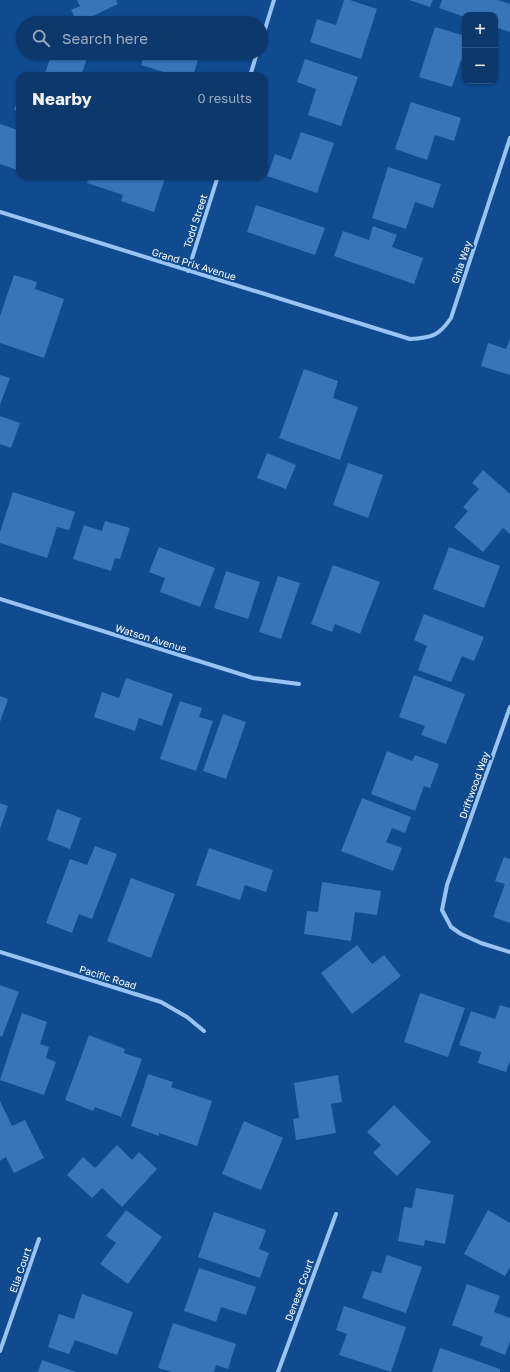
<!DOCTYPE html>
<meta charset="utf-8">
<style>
body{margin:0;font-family:"Golos Text",sans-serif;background:#153f71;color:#f1f3f6}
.controls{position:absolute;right:12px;top:12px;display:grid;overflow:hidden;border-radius:8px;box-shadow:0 1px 3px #0004}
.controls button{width:36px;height:36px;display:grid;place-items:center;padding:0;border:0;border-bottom:1px solid #2c527e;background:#0c386b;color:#f1f3f6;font:20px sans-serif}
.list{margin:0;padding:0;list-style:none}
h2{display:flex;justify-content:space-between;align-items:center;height:52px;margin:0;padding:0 16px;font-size:17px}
h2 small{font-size:13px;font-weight:400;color:#9aacc1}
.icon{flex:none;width:22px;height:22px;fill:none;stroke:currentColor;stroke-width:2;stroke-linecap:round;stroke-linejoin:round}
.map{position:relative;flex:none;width:510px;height:1372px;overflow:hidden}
.search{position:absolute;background:#0c386b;box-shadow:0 1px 3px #0004;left:16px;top:16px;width:252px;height:44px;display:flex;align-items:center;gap:10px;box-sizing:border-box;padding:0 14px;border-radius:22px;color:#9aacc1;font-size:15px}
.panel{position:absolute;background:#0c386b;box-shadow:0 1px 3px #0004;left:16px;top:72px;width:252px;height:108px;border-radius:12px}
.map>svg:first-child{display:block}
.building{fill:#3874b8}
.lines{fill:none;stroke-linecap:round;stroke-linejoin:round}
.street{stroke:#98c4f3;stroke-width:4}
.labels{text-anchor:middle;stroke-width:4;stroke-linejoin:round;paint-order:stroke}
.street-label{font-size:10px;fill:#fff;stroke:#104a8f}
</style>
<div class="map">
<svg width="510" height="1372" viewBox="0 0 510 1372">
<rect width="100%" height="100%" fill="#104a8f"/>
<path class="building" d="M77,0H116L118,4L78,23L71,10L80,6Z
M344,0H350L377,9L361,59L310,42L317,19L336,25Z
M409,0H433L430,7Z
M442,0H498L510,4V32L495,27V15H465V17L439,8Z
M157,16L176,23H155Z
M435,27L465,36V62L461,60L452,87L419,77Z
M52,53H82L88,55L81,76H44Z
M145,53H181V54L198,60L193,76H176L141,65Z
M305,59L358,77L341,126L308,115L316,89L297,82Z
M20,92V112L14,110Z
M411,102L461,118L454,141L435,135L427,160L395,149Z
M0,124L20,131V171L0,164Z
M301,132L334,143L317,193L267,176L275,154L291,160Z
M388,167L441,184L433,208L415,202L406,229L372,218Z
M89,176H159L165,178L154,212L121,201L123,195L87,183Z
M256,205L325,228L315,255L247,232Z
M373,226L397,235L392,247L423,258L414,284L334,256L343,231L369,240Z
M14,275L37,282L35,289L64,299L44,358L0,343V316Z
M510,339V375L481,366L488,343L506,349Z
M304,369L338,381L333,398L358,407L340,460L279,438Z
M0,375L10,378L0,405Z
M0,416L20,423L11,448L0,444Z
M267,453L296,465L286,489L257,478Z
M348,463L383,475L368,518L333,505Z
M483,470L510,494V534L503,528L483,552L454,527L468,511L463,507L479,489L472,483Z
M13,492L75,512L69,530L57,527L47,558L0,543V532Z
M105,521L130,528L120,559L115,558L111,571L73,559L84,525L102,531Z
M159,547L215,568L200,607L160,592L165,578L149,572Z
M449,547L500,566L484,608L433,589Z
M333,565L380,582L360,634L335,624L332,632L311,624Z
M226,571L260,582L248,619L214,608Z
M278,576L300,583L281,639L259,632Z
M424,614L484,637L474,661L462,656L451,682L418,670L427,646L414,640Z
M414,675L465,694L446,744L421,735L425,726L399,717Z
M126,678L173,694L162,726L139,718L135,731L94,717L102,692L119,698Z
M0,696L8,699L0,722Z
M180,701L202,708L199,717L213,721L196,771L160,759Z
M223,714L246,722L226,779L203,771Z
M387,751L412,761L415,755L439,764L430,788L424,786L415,811L371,794Z
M362,798L411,817L405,833L392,828L386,842L402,848L393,871L341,851Z
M0,803L8,806L0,829Z
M57,809L81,818L70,849L47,840Z
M95,846L117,854L92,919L79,914L72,933L46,923L70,859L87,865Z
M209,848L273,870L266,892L245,885L240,900L196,885Z
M504,857L510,859V923L493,917L505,884L495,881Z
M131,878L175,894L151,958L107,941Z
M322,882L381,891L377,915L355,912L351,941L304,934L307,911L318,912Z
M357,945L372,964L384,955L401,976L352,1014L321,973Z
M0,985L19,992L2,1037L0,1036Z
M420,993L465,1008L448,1057L404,1042Z
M500,1005L510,1008V1061L506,1072L478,1063L481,1052L459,1045L471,1011L495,1019Z
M22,1013L47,1022L40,1044L49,1047L46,1058L56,1062L44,1095L0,1080Z
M89,1035L125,1049L124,1053L142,1059L121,1117L95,1107L93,1111L65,1100Z
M148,1074L173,1082L171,1087L212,1101L197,1146L159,1133V1136L131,1126Z
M338,1075L342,1102L331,1104L336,1133L296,1140L293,1119L299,1118L294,1083Z
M0,1101L12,1126L25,1120L44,1158L14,1173L6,1157L0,1161Z
M394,1105L431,1142L397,1176L373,1153L381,1145L367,1132Z
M244,1121L283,1138L261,1190L222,1174Z
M117,1145L132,1160L139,1152L157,1169L122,1207L102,1188L92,1198L67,1175L83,1157L95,1168Z
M416,1188L454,1195L445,1244L425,1240L424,1246L398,1241L404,1207L412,1208Z
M126,1210L162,1237L128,1284L100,1264L116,1243L106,1236Z
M488,1210L510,1223V1267L505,1276L464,1254Z
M214,1212L266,1230L259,1249L269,1253L260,1278L198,1257Z
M387,1255L422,1267L406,1313L362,1298L372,1271L381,1273Z
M199,1268L256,1287L246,1315L221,1307L216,1322L184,1311Z
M467,1284L500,1296L494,1312L510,1318V1341L505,1355L480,1345L483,1337L452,1325Z
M82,1294L133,1312L117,1355L75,1340L69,1354L48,1347L59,1314L74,1319Z
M344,1306L406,1327L391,1372L339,1355L347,1334L336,1330Z
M173,1323L236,1344L228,1369L216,1365L214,1372H172L158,1368Z
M440,1348L500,1369V1372H432Z
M42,1360L76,1372H38Z"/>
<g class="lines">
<path class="street" d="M261,42L274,0
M250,76L257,53
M0,212L410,339C431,338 439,336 451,318L510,138
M188,271L218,176
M0,599L253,678L299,684
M510,707L447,885L442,910L451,927L461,934L481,943L510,952
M0,952L161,1002L187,1017L204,1031
M0,1351L39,1239
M278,1372L336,1214"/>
</g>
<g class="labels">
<g class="street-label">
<text transform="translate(195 221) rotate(-72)" y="4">Todd Street</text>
<text transform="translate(461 262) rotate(-72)" y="4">Ghia Way</text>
<text transform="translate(194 264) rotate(17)" y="4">Grand Prix Avenue</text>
<text transform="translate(151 638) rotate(17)" y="4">Watson Avenue</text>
<text transform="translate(474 785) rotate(-70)" y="4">Driftwood Way</text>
<text transform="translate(108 977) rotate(17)" y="4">Pacific Road</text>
<text transform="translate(20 1270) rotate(-71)" y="4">Elia Court</text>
<text transform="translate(299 1290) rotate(-70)" y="4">Denese Court</text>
</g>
</g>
</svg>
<div class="controls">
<button>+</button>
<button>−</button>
</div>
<div class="search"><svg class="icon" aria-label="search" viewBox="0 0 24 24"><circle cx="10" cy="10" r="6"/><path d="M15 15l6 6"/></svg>Search here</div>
<section class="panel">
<h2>Nearby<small>0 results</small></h2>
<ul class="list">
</ul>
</section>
</div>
